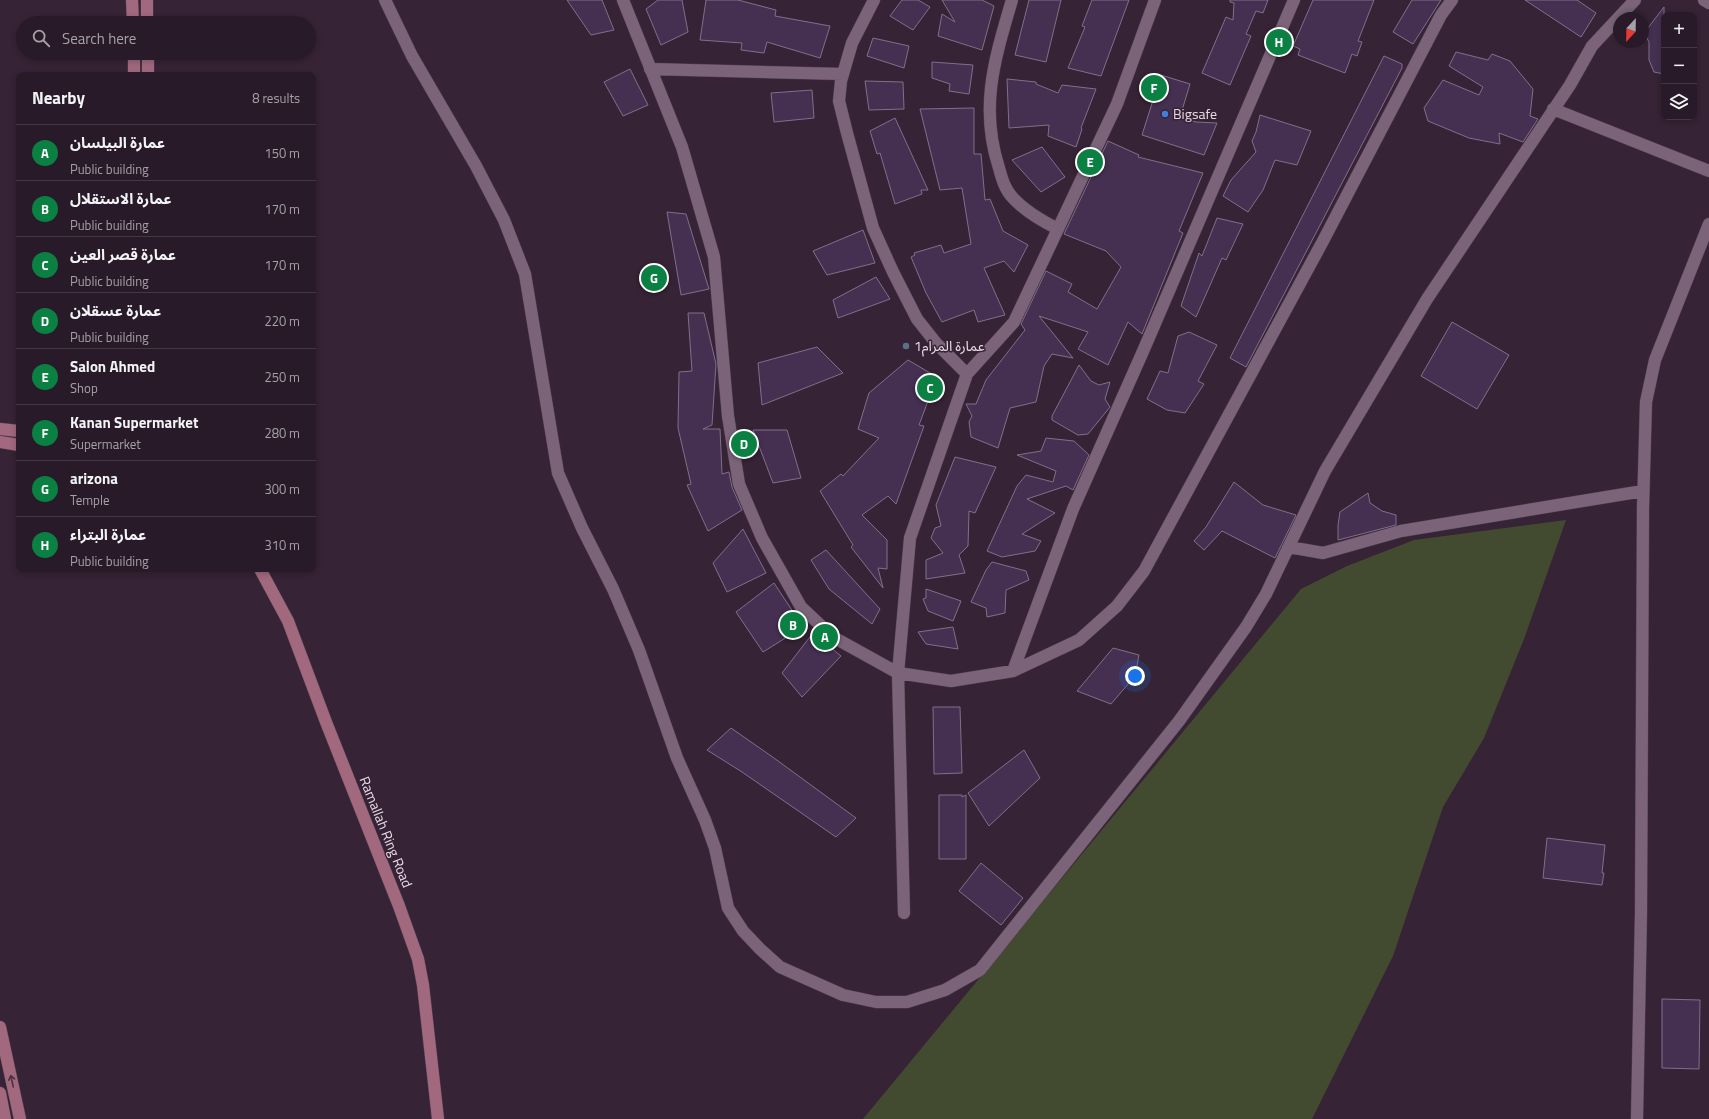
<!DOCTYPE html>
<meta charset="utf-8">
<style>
body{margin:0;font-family:"Titillium Web","Noto Sans Arabic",sans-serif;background:#342734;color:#f1f3f6}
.controls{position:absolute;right:12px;top:12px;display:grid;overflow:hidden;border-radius:8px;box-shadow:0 2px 6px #0003}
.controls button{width:36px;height:36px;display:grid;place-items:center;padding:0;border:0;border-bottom:1px solid #443845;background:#281a28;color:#f1f3f6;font:20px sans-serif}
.compass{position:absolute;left:1613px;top:12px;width:36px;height:36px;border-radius:50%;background:#281a28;box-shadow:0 2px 6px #0003;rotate:202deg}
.you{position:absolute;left:1135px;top:676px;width:14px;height:14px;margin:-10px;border:3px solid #fff;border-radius:50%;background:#1a73e8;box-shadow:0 0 0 6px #1a73e833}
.badge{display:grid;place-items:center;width:26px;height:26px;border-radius:50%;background:#0b8043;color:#fff;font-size:13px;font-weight:700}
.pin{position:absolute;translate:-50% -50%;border:2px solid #fff;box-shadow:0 1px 4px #0006}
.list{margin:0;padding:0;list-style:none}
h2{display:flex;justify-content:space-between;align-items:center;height:52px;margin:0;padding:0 16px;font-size:17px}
h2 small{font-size:13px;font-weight:400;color:#a5a1a8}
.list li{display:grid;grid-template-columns:26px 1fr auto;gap:12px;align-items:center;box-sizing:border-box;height:56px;padding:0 16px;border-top:1px solid #443845}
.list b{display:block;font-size:15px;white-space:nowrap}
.list p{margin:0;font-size:13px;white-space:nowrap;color:#a5a1a8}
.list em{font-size:13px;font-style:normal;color:#a5a1a8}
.icon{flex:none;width:22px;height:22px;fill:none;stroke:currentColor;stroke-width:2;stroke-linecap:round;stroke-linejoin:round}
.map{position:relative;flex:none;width:1709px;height:1119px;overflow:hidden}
.search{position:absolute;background:#281a28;box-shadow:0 2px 6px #0003;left:16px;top:16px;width:300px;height:44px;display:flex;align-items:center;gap:10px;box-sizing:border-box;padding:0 14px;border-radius:22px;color:#a5a1a8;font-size:15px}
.panel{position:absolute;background:#281a28;box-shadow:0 2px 6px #0003;left:16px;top:72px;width:300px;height:500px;border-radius:8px}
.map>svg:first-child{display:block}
.green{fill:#424b2f}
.building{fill:#453051;stroke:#7f708a}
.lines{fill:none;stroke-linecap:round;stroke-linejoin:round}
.street-casing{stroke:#524152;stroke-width:13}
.secondary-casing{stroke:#524152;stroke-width:13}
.street{stroke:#7b647a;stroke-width:12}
.secondary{stroke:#a1687e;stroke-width:12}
.oneway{stroke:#4b3144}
.shop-dot{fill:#3f7fe0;stroke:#362335;stroke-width:1.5}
.service-dot{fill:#5c6f8a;stroke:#362335;stroke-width:1.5}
.labels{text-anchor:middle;stroke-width:3;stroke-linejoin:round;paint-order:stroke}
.poi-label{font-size:14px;fill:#e8dbe7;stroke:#362335;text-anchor:start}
.street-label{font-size:14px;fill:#e8dbe7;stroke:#362335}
</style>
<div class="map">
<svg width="1709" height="1119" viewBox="0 0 1709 1119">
<rect width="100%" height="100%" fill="#362335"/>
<path class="green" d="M1566,520L1524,639L1484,738L1443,807L1393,956L1312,1119H863L1301,589L1347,566L1414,540Z"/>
<path class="building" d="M567,0H602L614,30L591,35Z
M658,0H682L688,32L661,45L646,9Z
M706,0H738L776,10L775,16L830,26L820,58L767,42L764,53L741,50L742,43L700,40Z
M902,0H918L930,7L913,30L890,16Z
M942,0H982L994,6L982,50L938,36L942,14L955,22Z
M1029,0H1061L1046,62L1015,55Z
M1092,0H1129L1101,76L1068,68L1085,27L1082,26Z
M1230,0H1268L1263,13L1256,11L1246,34L1251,36L1230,85L1202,73L1226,17L1233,20L1234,3L1230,2Z
M1313,0H1374L1358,41L1362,42L1357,56L1352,54L1345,73L1298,55L1300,49L1293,46Z
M1412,0H1441L1413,44L1393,32Z
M1525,0H1577L1596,13L1581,37Z
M1664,7V74L1654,72L1649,60V42L1644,33Z
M873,38L909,46L904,68L867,56Z
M1456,52L1488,60L1492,54L1510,61L1533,89L1530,116L1538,119L1523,142L1499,133L1500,144L1469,138L1428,121L1424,108L1443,80L1479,95L1483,87L1449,66Z
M1384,56L1402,64V68L1246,367L1230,358Z
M932,62L973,65L969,94L949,91L950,84L932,78Z
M630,69L648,105L623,116L604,82Z
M1161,75L1190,84L1180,117L1196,122L1217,123L1204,155L1142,135Z
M1007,79L1036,82V84L1058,93L1062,85L1096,89L1081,128L1082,129L1076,147L1048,136L1049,125L1009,128Z
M865,81L903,82L904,109L869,110Z
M812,90L814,118L774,122L771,93Z
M974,108V154H981L985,200L990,199L1003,231L1028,245L1014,272L1004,261L984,268L1005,315L978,322L974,310L942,322L926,293L911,257L915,255L914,253L941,245L944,253L971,244L962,188L940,190L920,109Z
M1260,115L1311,131L1297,165L1275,160L1263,190L1248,212L1223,196L1231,180L1256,152L1252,141L1256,132Z
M895,118L928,190H921L922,194L895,204L880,153L877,154L870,131Z
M1108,141L1139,155L1138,157L1203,173L1179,231L1183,233L1142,334L1128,322L1108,365L1078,349L1088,332L1039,316L1073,358L1052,354L1044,366L1036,402L1010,408L998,448L971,437L969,422L972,416L966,404H976L986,380L1025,330L1021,324L1046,271L1072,284L1068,292L1097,309L1121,267L1106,251L1064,234Z
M1042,147L1065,177L1041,192L1012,160Z
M667,212L686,214L709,289L681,295Z
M1217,218L1243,224L1226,260L1222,258L1196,317L1181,306L1199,253L1202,256Z
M863,230L875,263L827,275L813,251Z
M876,277L890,299L838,318L833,300Z
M688,313H704L716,364L712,425L703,429H720L722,474L729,472L732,487L742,510L708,531L687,485L691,484L678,428L679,372L692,371Z
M1452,322L1509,355L1477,409L1421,376Z
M1189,332L1217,345L1198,381L1204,384L1185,413L1167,410L1147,399L1160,371L1168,373L1178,336Z
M817,347L843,373L762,405L758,363Z
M908,360L937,377L919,425L924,426L896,504L888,496L862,515L887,540V569L878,568L883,588L851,547L853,545L820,491L841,474L843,476L879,438L858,429L869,393Z
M1079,365L1091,381L1099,385L1110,382L1105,399L1110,407L1088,434L1078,435L1052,420V416Z
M753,430H787L801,478L773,483Z
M1046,438L1074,441L1089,455L1073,490L1066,486L1027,499L1055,513L1022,534L1041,541L1035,551L1002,557L987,551L1017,486L1026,475L1053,482L1056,471L1017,455L1041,451Z
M955,457L996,467L975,513L969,511L968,546L959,555L965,573L926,579V560L943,553L931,538L935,528L941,526L936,505Z
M1234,482L1263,505L1296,515L1275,558L1222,531L1204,550L1194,541L1206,527Z
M1368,493L1370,503L1382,511L1396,515V525L1338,540V525L1340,512Z
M743,529L766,573L727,592L713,563Z
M826,550L880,609L872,624L829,589L811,560Z
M992,562L1026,571L1029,580L1006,590L1005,613L987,617L986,608L971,602L986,570Z
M774,583L803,627L763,652L736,612Z
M926,589L961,601L953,621L928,611L923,599L926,598Z
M953,627L958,649L926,644L918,632Z
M813,633L841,656L802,697L782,673Z
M1113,648L1139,655L1135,676L1111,704L1077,691Z
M933,707H960L962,773L934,774Z
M731,728L774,758L856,818L836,837L742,772L707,750Z
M1024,750L1040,778L989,826L968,793Z
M939,795H962V797L966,795V859H939Z
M1547,838L1605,845L1602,873H1604L1602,885L1543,878Z
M981,863L1023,898L1001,925L959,891Z
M1662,999L1700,1000L1699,1069L1662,1068Z"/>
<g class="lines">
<defs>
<path id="street" d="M385,0L412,56L476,166L504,220L525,274L558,473L582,528L613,589L639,650L677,758L705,820L715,848L728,908L743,931L760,949L780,967L843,995L876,1002H907L945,990L980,970L1179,721L1246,627L1266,594L1325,471L1427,299L1570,85L1592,46L1635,0
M623,0L682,147L714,257L728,416L739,484L762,538L801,607L833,637L898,673L951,681L1013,671L1073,509L1144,349L1294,0
M874,0L852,43L841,81L839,101L847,133L873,228L893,272L917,319L936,343L967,374
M1012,0C995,58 979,107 999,168C1002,179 1005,190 1013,198C1025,211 1042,221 1058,229
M1704,0L1709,3
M650,69L843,74
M1553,109L1709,171
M1289,547L1323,553L1401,531L1643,491
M1013,671L1079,640L1117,606L1144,571L1323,241L1441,15L1452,0
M904,913L898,673L910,538L967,374L1014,322L1117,104L1155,0
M1637,1119L1641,912L1643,508L1646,402L1655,360L1709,224"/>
<path id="secondary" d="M132,0L133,23
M147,0V23
M134,53V75
M148,53V75
M0,429L19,431
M0,442L19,445
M260,569L288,621L326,722L399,906L418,959L423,985L438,1119
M0,1027L20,1119
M0,1093L5,1119"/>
</defs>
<use href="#street" class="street-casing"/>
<use href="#secondary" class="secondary-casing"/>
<use href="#street" class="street"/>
<use href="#secondary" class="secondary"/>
</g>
<defs><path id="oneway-shaft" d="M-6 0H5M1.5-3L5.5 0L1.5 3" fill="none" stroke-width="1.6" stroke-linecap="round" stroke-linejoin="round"/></defs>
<use class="oneway" href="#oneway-shaft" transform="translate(12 1081) rotate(-102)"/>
<circle class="shop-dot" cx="1165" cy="114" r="4"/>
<circle class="service-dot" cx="906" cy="346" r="4"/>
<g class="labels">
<g class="poi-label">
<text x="1173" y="119">Bigsafe</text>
<text x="914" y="351">عمارة المرام1</text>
</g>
<g class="street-label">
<text transform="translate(386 832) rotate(68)" y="5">Ramallah Ring Road</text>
</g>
</g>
</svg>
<div class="controls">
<button>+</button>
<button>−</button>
<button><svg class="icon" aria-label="layers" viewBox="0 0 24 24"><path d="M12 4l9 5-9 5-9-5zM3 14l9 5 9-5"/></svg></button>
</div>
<svg class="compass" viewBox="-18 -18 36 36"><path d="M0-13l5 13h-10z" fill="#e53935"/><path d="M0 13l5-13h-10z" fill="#a5a1a8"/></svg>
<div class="you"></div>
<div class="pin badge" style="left:825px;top:637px">A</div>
<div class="pin badge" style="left:793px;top:625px">B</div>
<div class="pin badge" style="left:930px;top:388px">C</div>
<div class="pin badge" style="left:744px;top:444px">D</div>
<div class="pin badge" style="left:1090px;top:162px">E</div>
<div class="pin badge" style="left:1154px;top:88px">F</div>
<div class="pin badge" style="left:654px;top:278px">G</div>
<div class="pin badge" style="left:1279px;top:42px">H</div>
<div class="search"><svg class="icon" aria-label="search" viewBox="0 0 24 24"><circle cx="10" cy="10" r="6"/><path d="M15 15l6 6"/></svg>Search here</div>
<section class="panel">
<h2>Nearby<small>8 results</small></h2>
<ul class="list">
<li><span class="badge">A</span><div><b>عمارة البيلسان</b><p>Public building</p></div><em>150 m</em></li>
<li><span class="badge">B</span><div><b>عمارة الاستقلال</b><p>Public building</p></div><em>170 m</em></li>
<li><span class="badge">C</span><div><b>عمارة قصر العين</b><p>Public building</p></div><em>170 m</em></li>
<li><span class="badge">D</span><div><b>عمارة عسقلان</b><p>Public building</p></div><em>220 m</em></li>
<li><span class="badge">E</span><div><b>Salon Ahmed</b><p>Shop</p></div><em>250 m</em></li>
<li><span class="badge">F</span><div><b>Kanan Supermarket</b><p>Supermarket</p></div><em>280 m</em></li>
<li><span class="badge">G</span><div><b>arizona</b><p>Temple</p></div><em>300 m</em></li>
<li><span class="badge">H</span><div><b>عمارة البتراء</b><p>Public building</p></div><em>310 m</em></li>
</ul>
</section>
</div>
